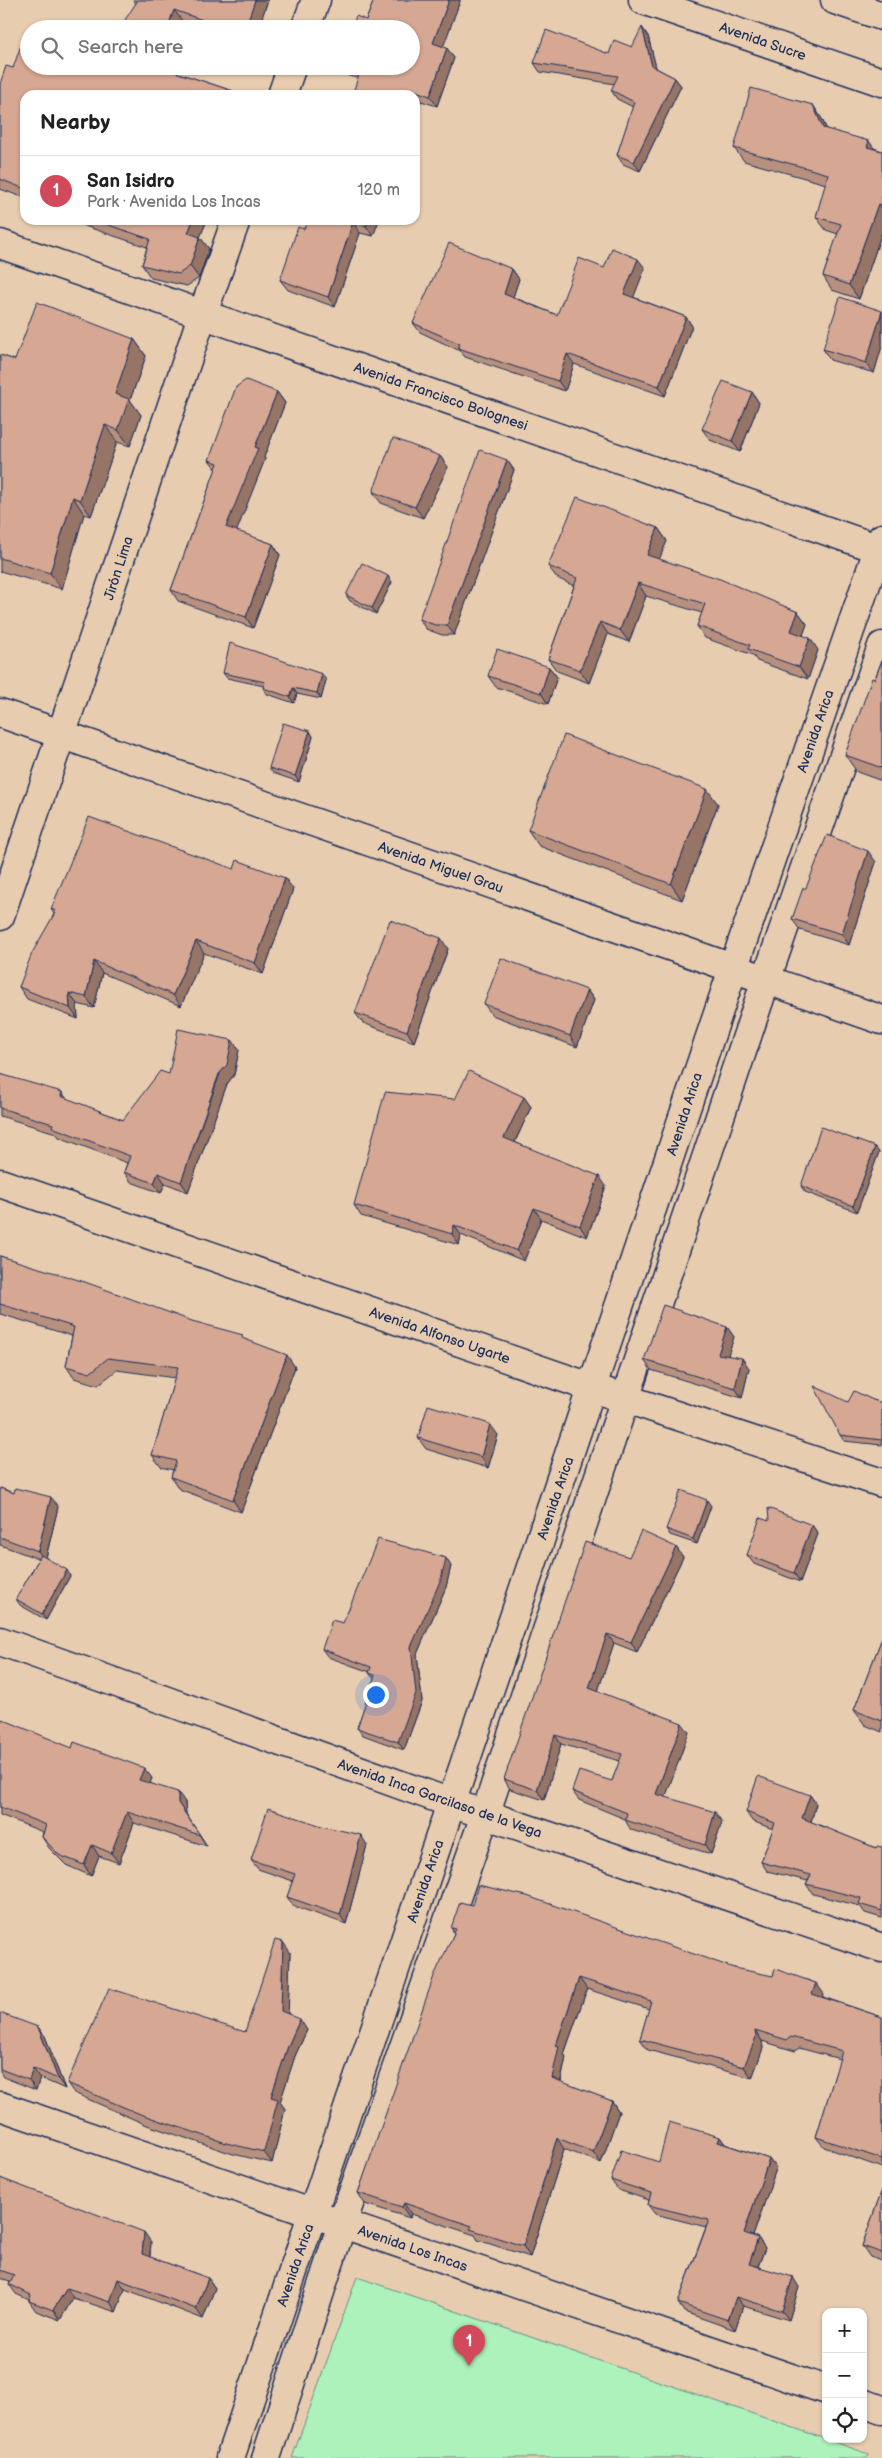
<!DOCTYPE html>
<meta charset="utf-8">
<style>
body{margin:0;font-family:"Balsamiq Sans",sans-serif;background:#f6f6f6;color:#202124}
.controls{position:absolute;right:15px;bottom:15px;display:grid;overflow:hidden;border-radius:10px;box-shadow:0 1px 4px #0004}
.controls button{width:45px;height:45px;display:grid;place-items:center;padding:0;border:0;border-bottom:1px solid #e0e0e0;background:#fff;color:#202124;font:25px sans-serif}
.you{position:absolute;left:375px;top:1694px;width:18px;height:18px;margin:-12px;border:4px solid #fff;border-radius:50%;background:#1a73e8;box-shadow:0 0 0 8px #1a73e833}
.badge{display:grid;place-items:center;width:32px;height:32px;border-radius:50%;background:#d1495b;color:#fff;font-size:16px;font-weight:700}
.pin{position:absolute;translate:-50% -41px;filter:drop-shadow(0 1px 2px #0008)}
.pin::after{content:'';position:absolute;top:26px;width:18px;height:15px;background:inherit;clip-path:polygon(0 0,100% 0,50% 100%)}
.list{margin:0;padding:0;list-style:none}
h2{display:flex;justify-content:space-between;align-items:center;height:65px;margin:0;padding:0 20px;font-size:21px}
h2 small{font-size:16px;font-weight:400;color:#757577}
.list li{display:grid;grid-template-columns:32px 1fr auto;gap:15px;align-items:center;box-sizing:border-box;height:70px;padding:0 20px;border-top:1px solid #e0e0e0}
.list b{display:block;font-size:19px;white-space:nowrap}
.list p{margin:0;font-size:16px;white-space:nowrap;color:#757577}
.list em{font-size:16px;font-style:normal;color:#757577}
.icon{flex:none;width:28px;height:28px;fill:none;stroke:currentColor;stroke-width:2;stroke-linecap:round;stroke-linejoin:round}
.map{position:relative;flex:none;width:882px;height:2458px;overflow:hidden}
.search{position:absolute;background:#fff;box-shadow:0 1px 4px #0004;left:20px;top:20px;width:400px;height:55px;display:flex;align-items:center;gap:12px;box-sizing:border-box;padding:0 18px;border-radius:28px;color:#757577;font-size:19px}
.panel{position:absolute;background:#fff;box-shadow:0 1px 4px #0004;left:20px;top:90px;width:400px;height:135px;border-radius:15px}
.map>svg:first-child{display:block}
.green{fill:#adf1bb;stroke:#64908c}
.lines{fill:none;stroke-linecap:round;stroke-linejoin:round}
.minor-casing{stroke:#1b2f5e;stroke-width:31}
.tertiary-casing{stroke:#1b2f5e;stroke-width:31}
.minor{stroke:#e8ccaf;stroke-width:28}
.tertiary{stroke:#e8ccaf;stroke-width:28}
.wall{fill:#b8907e;stroke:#1b2f5e}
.shaded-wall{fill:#967566;stroke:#1b2f5e}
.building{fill:#d6a792;stroke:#1b2f5e}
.labels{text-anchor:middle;stroke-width:4.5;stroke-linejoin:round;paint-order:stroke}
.street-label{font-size:14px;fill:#1b2f5e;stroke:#e8ccaf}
</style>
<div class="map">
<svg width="882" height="2458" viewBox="0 0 882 2458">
<rect width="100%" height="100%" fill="#e8ccaf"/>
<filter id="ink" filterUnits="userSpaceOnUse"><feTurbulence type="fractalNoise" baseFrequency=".02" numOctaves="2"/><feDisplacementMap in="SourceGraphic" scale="10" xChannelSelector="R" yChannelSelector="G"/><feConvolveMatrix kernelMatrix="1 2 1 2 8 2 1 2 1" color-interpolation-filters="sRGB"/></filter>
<g filter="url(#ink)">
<path class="green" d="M357,2277L869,2454L867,2458H292Z"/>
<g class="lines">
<defs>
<path id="minor" d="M0,244L882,550
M0,713L882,1020
M0,1183L593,1388L882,1483
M0,1641L451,1803L882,1948
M0,2106L826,2390
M863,2403L882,2410"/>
<path id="tertiary" d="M643,0L882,82
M835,0L882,16
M305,29L316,0
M282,95L292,66
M0,916L203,313L236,220
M230,2458L733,969L882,538
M266,2458L342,2224L485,1815L766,980L882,646"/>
</defs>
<use href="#minor" class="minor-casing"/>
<use href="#tertiary" class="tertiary-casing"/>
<use href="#minor" class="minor"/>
<use href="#tertiary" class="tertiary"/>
</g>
<path class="wall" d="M133,0H268L258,29H201L183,22L136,4Z
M374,0H460V1L443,46L454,58L437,106L421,101L415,115V95L346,75L340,66H411L366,20Z
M648,36L656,68L675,78L681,86L640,171L623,164L617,155L633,107L617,99L611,90L615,84L540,72L534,63L609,54L632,47Z
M29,66H167L166,69L233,91L236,95H25V198L0,189V84L13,68Z
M813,105L822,119L827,130L882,151V232L859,299L832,290L823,276L838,234L826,230L816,217L826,184L744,161L734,148Z
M67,220H207L200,237L209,249L199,278L187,286L151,278L142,265L147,247Z
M308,220H379L373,236L360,233L335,307L288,290L280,280Z
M604,268H645L633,297L686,317L692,326L665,396L574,364L565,391L465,357L460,351L420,332L413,323L512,269L519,279L513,297L557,315Z
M882,311V346L874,373L830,360L823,349Z
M134,339L146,356L130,400L141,415L130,446L117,442L91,516L84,514L62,589L0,571V355L15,360Z
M277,392L285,403L264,457L265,459L236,531L273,544L280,555L253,628L178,601L171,590L216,469L209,460Z
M752,392L759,403L740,452L710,440L702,429Z
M440,456L448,467L423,518L381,503L373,492Z
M507,460L514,470L454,635H442L426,629L419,619Z
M658,528L667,541L659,559L798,612L807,624L803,635L818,650L808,679L757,661L753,655L705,638L697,626L702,613L646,596L629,642L608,634L589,683L557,671L548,659L574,586L557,578L548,566Z
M392,582L376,614L350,601L346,595Z
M882,660V781L857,772L845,755Z
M549,667L557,677L548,704L496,687L488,676Z
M223,673L326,680L321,699L297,694L294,703L267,694L263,688L264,686L227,678Z
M310,731L313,737L299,782L273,773L269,768Z
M718,804L682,900L539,846L528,830Z
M876,862L849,945L800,930L792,919L806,888Z
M234,869L293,889L263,974L204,953L181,1006L102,973L94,1008L77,1004L78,1019L27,999L19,987L54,914L51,909Z
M448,949L414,1042L363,1023L355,1013Z
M587,990L594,1000L577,1047L492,1015L484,1004Z
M232,1040L239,1050L234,1075L227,1084L188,1192L165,1183L161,1193L131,1182L124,1172L127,1163L59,1137L56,1133L0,1116V1074L123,1120L169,1074Z
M524,1097L531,1107L515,1142L606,1186L587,1237L541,1219L524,1261L461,1235L459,1245L361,1216L354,1205L455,1099Z
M879,1152L857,1212L805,1192L801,1186Z
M0,1256L246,1340L295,1367L241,1512L179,1489L171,1477L173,1470L161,1467L152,1455L175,1378L117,1370L98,1385L74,1378L66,1366L72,1336L17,1319L0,1314Z
M727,1327L734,1337L728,1355L749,1368L742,1398L651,1370L644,1360Z
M873,1400L882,1403V1445L844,1441L840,1435L848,1402Z
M498,1435L488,1468L426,1449L418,1438Z
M0,1488L14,1493L58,1507L46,1558L70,1576L46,1620L20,1605L16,1599L39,1559L0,1545Z
M711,1506L697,1544L670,1535L666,1529Z
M769,1521L812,1525L818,1534L800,1582L754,1564L747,1555Z
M676,1547L683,1557L637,1652L614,1643L598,1691L689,1732L665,1797L722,1822L711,1854L631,1830L625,1820V1819L579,1800L572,1791L612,1781L620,1761L561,1744L544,1800L510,1789L504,1779L629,1557Z
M451,1566L446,1587L417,1654L422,1701L404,1750L363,1735L357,1728L374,1679L369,1673L370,1672L328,1657L322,1649L343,1623Z
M882,1638V1732L865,1725L854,1710Z
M0,1724L72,1748L152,1778L150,1783L185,1802L186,1814L207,1846L134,1823L119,1863L99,1856L91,1876L66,1865L49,1848L42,1837L43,1832L0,1815Z
M810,1795L816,1804L811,1822L876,1848L882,1847V1918L865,1913L860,1906L813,1894L806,1884L808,1881L767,1871L761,1862L773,1829L752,1821L746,1812Z
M367,1845L346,1924L294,1906L287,1897L293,1881L258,1869L251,1860Z
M451,1928L734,1968L824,1994L823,1997L882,2017V2168L824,2147L816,2137L840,2059L799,2048L795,2051L762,2041L763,2048L752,2078L648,2050L640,2039L649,2009L587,1989L564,2054L566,2057L561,2082L612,2101L619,2112L601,2163L564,2149L530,2257L478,2240L475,2235L411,2214L410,2218L365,2204L358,2193L454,1933Z
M290,1952L288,2014L307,2030L295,2056L280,2102L285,2109L272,2163L233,2154L147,2125L74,2093L67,2083L245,2032Z
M0,2013L45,2036L65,2089L40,2078L36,2090L3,2077L0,2072Z
M720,2137L725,2144L769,2159L776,2169L753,2236L758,2238L765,2248L758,2267L799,2287L789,2320L743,2306L735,2330L684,2312L678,2303L706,2227L655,2214L648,2205L649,2200L618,2190L611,2180L659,2162Z
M0,2178L151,2242L150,2257L208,2278L215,2288L203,2319L125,2289L116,2312L73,2298L60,2320L36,2311L29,2301V2300L16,2294L9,2284L10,2281L0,2278Z
M882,2190V2261L870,2257L862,2246Z"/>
<path class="shaded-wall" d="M255,0H268L258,29H245Z
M449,0H460V1L441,53L433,43Z
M174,10L183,22L181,29H167Z
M642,27L648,36L658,75L652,66Z
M447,48L454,58L437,106L430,96Z
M155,66H167L163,78Z
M675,78L681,86L640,171L634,162Z
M413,90L421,101L415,115V95H411Z
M233,91L236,95H231Z
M813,105L822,119L832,142L823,128Z
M869,141L878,154L867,147Z
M878,204L882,210V232L859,299L849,285Z
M193,220H207L197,245L188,233Z
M368,220H379L373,236L366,226Z
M353,222L360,233L335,307L328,297Z
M200,237L209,249L199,278L190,266Z
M638,259L645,268L631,304L624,294Z
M512,269L519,279L511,303L504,294Z
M882,311V346L874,373L866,363Z
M686,317L692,326L665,396L659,386Z
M134,339L146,356L130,400L141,415L130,446L118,430L115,394Z
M567,354L574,364L565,391L558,381Z
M277,392L285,403L264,457L265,459L234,538L226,527L255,447Z
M752,392L759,403L740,452L732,441Z
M105,425L117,442L91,516L80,500Z
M440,456L448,467L423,518L415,507Z
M507,460L514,470L454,635L447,625Z
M73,497L84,514L62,589L50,573Z
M658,528L667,541L656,567L647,555Z
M273,544L280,555L253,628L246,617Z
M388,576L392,582L376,614L372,608Z
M638,583L646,596L629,642L620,630Z
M798,612L807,624L800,643L791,631Z
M600,622L608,634L589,683L580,670Z
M810,638L818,650L808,679L799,667Z
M549,667L557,677L548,704L541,693Z
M322,674L326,680L321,699L317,693Z
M293,688L297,694L294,703L290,697Z
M310,731L313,737L299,782L295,776Z
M707,789L718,804L682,900L671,884Z
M868,851L876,862L849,945L842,934Z
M285,878L293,889L263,974L255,963Z
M441,938L448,949L414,1042L407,1031Z
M196,941L204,953L181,1006L173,995Z
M94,961L102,973L94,1008L86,997Z
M587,990L594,1000L577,1047L570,1036Z
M69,993L77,1004L78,1019L70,1008Z
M232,1040L239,1050L234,1075L227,1084L188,1192L181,1182Z
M62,1092L69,1102L61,1096Z
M524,1097L531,1107L512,1148L504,1138Z
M875,1147L879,1152L857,1212L853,1206Z
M158,1173L165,1183L161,1193L154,1183Z
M599,1176L606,1186L587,1237L580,1226Z
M534,1208L541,1219L524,1261L517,1251Z
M454,1225L461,1235L459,1245L452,1234Z
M727,1327L734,1337L725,1364L718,1354Z
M287,1355L295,1367L241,1512L233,1500Z
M742,1358L749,1368L742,1398L735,1388Z
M490,1424L498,1435L488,1468L481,1457Z
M51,1497L58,1507L45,1561L38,1551Z
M707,1500L711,1506L697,1544L693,1539Z
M812,1525L818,1534L800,1582L794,1573Z
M676,1547L683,1557L637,1652L631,1642Z
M446,1558L451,1566L446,1587L417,1654L422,1701L404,1750L398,1742L411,1647Z
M67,1570L70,1576L46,1620L42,1614Z
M607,1634L614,1643L596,1697L589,1688Z
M682,1723L689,1732L663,1804L656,1794Z
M555,1735L561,1744L544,1800L537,1790Z
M144,1768L152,1778L147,1791L139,1780Z
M178,1792L185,1802L186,1814L207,1846L178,1803Z
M810,1795L816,1804L809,1828L802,1818Z
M127,1812L134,1823L119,1863L111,1853Z
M715,1812L722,1822L711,1854L705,1845Z
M361,1835L367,1845L346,1924L340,1915Z
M92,1845L99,1856L91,1876L84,1865Z
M283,1942L290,1952L288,2022L281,2011Z
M579,1978L587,1989L564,2054L566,2057L559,2089L552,2078L556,2045Z
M816,1983L824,1994L820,2005L812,1994Z
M300,2019L307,2030L295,2056L280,2102L285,2109L272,2163L264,2152L271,2097L288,2046Z
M38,2027L45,2036L65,2089L58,2079Z
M755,2030L762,2041L763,2048L752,2078L744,2067Z
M33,2068L40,2078L36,2090L29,2080Z
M612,2101L619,2112L601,2163L593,2152Z
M720,2137L727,2147L718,2142Z
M557,2138L564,2149L530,2257L523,2246Z
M769,2159L776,2169L751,2242L744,2233Z
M404,2203L411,2214L410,2218L402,2207Z
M144,2232L151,2242L149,2264L142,2254Z
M758,2238L765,2248L755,2274L749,2264Z
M793,2277L799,2287L789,2320L782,2311Z
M208,2278L215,2288L203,2319L196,2309Z
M118,2279L125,2289L116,2312L110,2302Z
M67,2288L73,2298L60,2320L53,2310Z
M736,2297L743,2306L735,2330L728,2320Z"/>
<path class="building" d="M138,0H255L245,29H228L174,10L167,29H119Z
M374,0H449L433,43L447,48L430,96L413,90L411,95H352L360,72L343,66H411V29H351L356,16L366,20Z
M642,27L652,66L675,78L634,162L617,155L634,102L611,90L618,76L534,63L546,30L609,54L614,40L632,47Z
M25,34L29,35V66H157L233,91L231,95H25V189L0,179V84L6,66L13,68Z
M751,88L813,105L823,128L869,141L867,147L882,151V205L878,204L849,285L823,276L841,224L816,217L828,174L734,148Z
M94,220H193L188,233L200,237L190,266L179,274L142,265L150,239Z
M308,220H368L366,226L353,222L328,297L280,280L298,227L304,229Z
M449,243L512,269L504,294L557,315L579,258L604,268L612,248L638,259L624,294L686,317L659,386L567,354L558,381L458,348L460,344L413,323Z
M840,297L882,311L866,363L823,349Z
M37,302L134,339L115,394L129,399L118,430L105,425L80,500L73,497L50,573L0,558V355L15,360Z
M246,380L277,392L255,447L258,448L226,527L273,544L246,617L171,590L218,463L209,460L236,387Z
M723,381L752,392L732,441L702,429Z
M393,438L440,456L415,507L373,492Z
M480,450L507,460L447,625H435L419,619Z
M577,497L658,528L647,555L720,579L798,612L791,631L810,638L799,667L748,649L750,645L697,626L705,604L638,583L620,630L600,622L580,670L548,659L577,578L548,566Z
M362,563L388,576L372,608L346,595Z
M230,643L322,674L317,693L293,688L290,697L263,688L265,682L223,673Z
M497,649L549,667L541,693L488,676Z
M882,660V768L845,755L872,678L875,679Z
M283,723L310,731L295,776L269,768Z
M564,735L707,789L671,884L528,830Z
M89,817L234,869L237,860L285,878L255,963L196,941L173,995L94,961L86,997L69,993L70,1008L19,987L32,953L56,911L51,909Z
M827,835L868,851L842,934L792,919L803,888H806Z
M390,920L441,938L407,1031L355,1013Z
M501,958L587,990L570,1036L484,1004Z
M178,1029L232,1040L227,1065L219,1074L181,1182L158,1173L154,1183L124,1172L130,1156L52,1127L53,1124L0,1108V1074L62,1092L61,1096L123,1120L160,1071L169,1074Z
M469,1071L524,1097L504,1138L599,1176L580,1226L534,1208L517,1251L454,1225L452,1234L354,1205L385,1092L455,1099Z
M821,1127L875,1147L853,1206L801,1186Z
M0,1256L85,1282L192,1321L243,1335L242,1338L287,1355L233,1500L171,1477L176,1461L152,1455L178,1367L108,1358L90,1373L66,1366L74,1327L0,1304Z
M663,1305L727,1327L718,1354L742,1358L735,1388L644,1360Z
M814,1386L848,1402L854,1391L873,1400L882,1403V1440L840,1435Z
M428,1405L490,1424L481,1457L418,1438Z
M0,1488L14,1493L15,1488L51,1497L38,1551L0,1537Z
M681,1490L707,1500L693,1539L666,1529Z
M768,1508L812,1525L794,1573L747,1555L760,1518L769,1521Z
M641,1531L676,1547L631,1642L607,1634L589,1688L682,1723L656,1794L715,1812L705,1845L625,1820L627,1813L572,1791L579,1771L612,1781L622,1754L555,1735L537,1790L504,1779L585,1542L629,1557Z
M378,1539L446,1558L441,1579L411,1647L416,1693L398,1742L357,1728L375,1675L369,1673L371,1667L322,1649L332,1620L343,1623Z
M41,1555L67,1570L42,1614L16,1599Z
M882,1638V1721L854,1710Z
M2,1719L72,1748L74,1742L144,1768L139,1780L178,1792V1803L200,1835L127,1812L111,1853L92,1845L84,1865L59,1855L42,1837L46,1825L0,1807V1724Z
M758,1776L810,1795L802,1818L876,1848L877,1846L882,1847V1911L859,1904L861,1898L806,1884L811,1875L761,1862L775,1823L746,1812Z
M268,1808L322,1826L361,1835L340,1915L287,1897L295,1874L251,1860Z
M478,1885L527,1896L734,1968L773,1976L775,1969L816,1983L812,1994L882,2017V2159L816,2137L842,2051L791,2037L787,2040L755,2030L756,2037L744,2067L640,2039L651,2001L579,1978L556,2045L559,2046L552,2078L612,2101L593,2152L557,2138L523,2246L470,2229L472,2226L404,2203L402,2207L358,2193L434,1976L456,1929L451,1928L460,1902L472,1905Z
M275,1940L283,1942L281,2011L300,2019L288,2046L271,2097L278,2099L264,2152L226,2143L140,2114L67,2083L109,1988L245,2032Z
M0,2013L38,2027L58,2079L33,2068L29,2080L0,2069Z
M669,2122L720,2137L718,2142L769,2159L744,2233L758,2238L749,2264L793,2277L782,2311L736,2297L728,2320L678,2303L709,2220L648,2205L651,2193L611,2180L621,2150L659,2162Z
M0,2178L144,2232L142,2254L208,2278L196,2309L118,2279L110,2302L67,2288L53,2310L29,2301L31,2295L9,2284L14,2275L0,2270Z
M882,2190V2253L862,2246Z"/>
</g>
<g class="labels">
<g class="street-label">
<text transform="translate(763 41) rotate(19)" y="5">Avenida Sucre</text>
<text transform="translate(441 396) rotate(19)" y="5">Avenida Francisco Bolognesi</text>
<text transform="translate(118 568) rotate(-72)" y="5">Jirón Lima</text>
<text transform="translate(815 731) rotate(-71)" y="5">Avenida Arica</text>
<text transform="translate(441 867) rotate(19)" y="5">Avenida Miguel Grau</text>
<text transform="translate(684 1114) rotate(-72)" y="5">Avenida Arica</text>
<text transform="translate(440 1335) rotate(19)" y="5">Avenida Alfonso Ugarte</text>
<text transform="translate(555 1498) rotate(-71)" y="5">Avenida Arica</text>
<text transform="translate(440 1798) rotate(19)" y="5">Avenida Inca Garcilaso de la Vega</text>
<text transform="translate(425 1881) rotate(-71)" y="5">Avenida Arica</text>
<text transform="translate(413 2248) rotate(19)" y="5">Avenida Los Incas</text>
<text transform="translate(295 2265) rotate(-71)" y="5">Avenida Arica</text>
</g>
</g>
</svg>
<div class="controls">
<button>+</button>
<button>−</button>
<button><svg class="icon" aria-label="locate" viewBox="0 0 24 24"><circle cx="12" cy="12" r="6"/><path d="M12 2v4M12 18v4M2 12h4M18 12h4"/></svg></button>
</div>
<div class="you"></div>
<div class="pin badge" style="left:469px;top:2366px">1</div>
<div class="search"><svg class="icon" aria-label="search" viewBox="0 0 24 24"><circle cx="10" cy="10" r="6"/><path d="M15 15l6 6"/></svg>Search here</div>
<section class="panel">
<h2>Nearby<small></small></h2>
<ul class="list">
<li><span class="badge">1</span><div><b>San Isidro</b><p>Park · Avenida Los Incas</p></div><em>120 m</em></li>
</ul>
</section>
</div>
